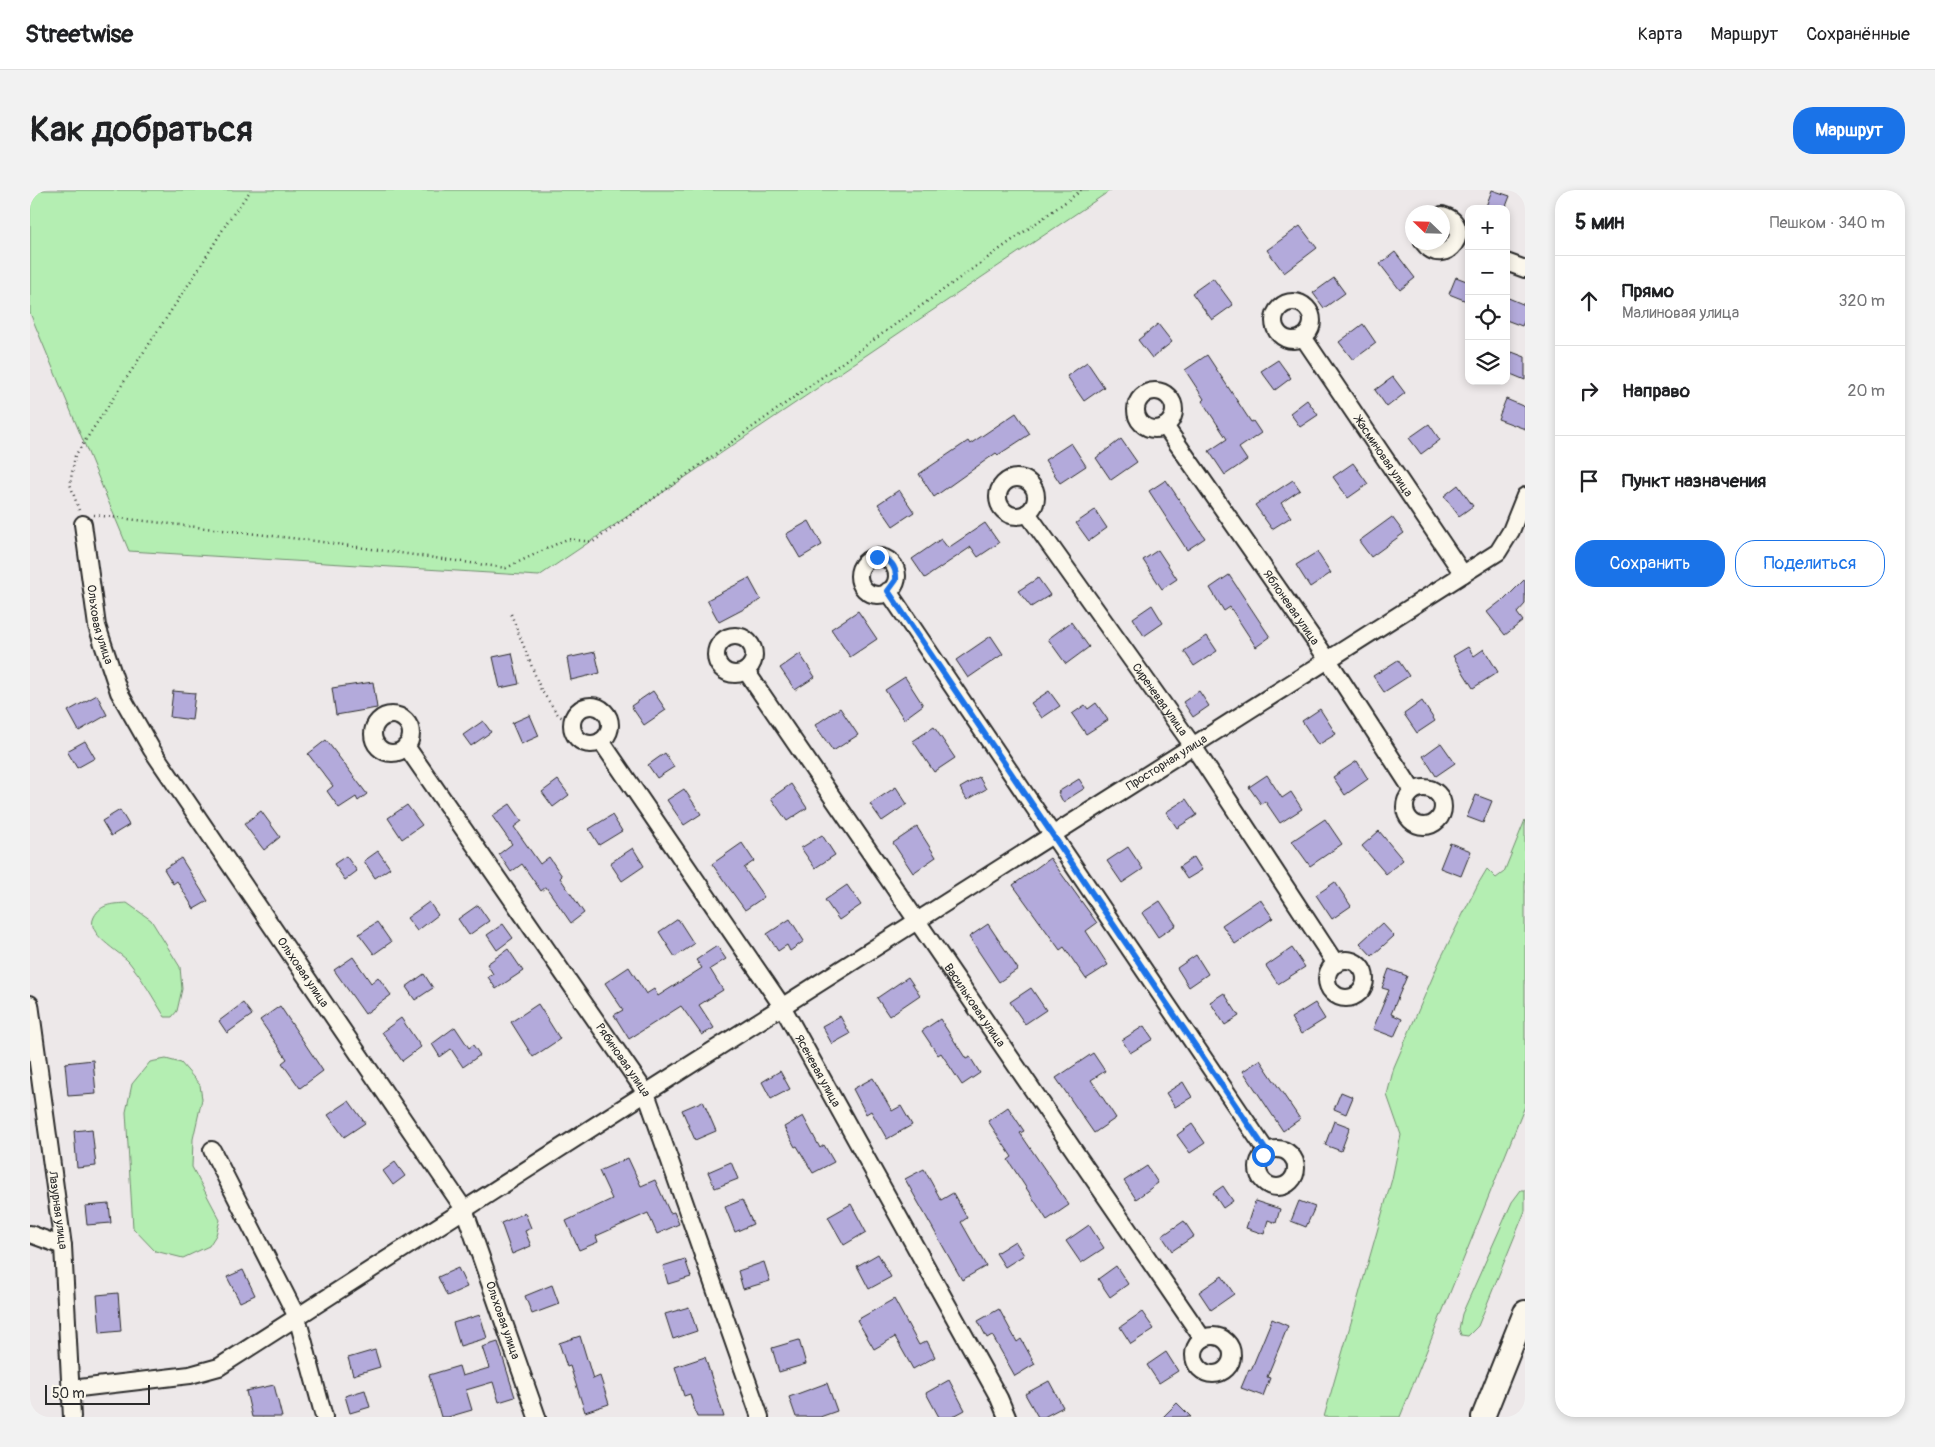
<!DOCTYPE html>
<html lang="ru">
<meta charset="utf-8">
<style>
body{margin:0;font-family:Pangolin,sans-serif;background:#f2f2f2;color:#202124}
.controls{position:absolute;right:15px;top:15px;display:grid;overflow:hidden;border-radius:10px;box-shadow:0 2px 8px #0003}
.controls button{width:45px;height:45px;display:grid;place-items:center;padding:0;border:0;border-bottom:1px solid #e0e0e0;background:#fff;color:#202124;font:25px sans-serif}
.compass{position:absolute;left:1375px;top:15px;width:45px;height:45px;border-radius:50%;background:#fff;box-shadow:0 2px 8px #0003;rotate:293deg}
.scale{position:absolute;left:15px;bottom:12px;width:105px;box-sizing:border-box;padding-left:5px;border:2px solid #2b2b2b;border-top:0;font-size:14px;line-height:18px;white-space:nowrap;color:#2b2b2b;-webkit-text-stroke:4px #fbf7ec;paint-order:stroke}
.stop{position:absolute;width:15px;height:15px;margin:-11px;border:4px solid #1a73e8;border-radius:50%;background:#fff}
.stop.end{background:#1a73e8;border-color:#fff;box-shadow:0 1px 5px #0008}
.list{margin:0;padding:0;list-style:none}
h2{display:flex;justify-content:space-between;align-items:center;height:65px;margin:0;padding:0 20px;font-size:21px}
h2 small{font-size:16px;font-weight:400;color:#757577}
.list li{display:grid;grid-template-columns:32px 1fr auto;gap:15px;align-items:center;box-sizing:border-box;height:90px;padding:0 20px;border-top:1px solid #e0e0e0}
.list b{display:block;font-size:19px;white-space:nowrap}
.list p{margin:0;font-size:16px;white-space:nowrap;color:#757577}
.list em{font-size:16px;font-style:normal;color:#757577}
.actions{display:flex;gap:10px;padding:15px 20px}
.actions a{flex:1;padding:11px 0;border:1px solid #1a73e8;border-radius:20px;text-align:center;font-size:18px;color:#1a73e8}
.actions .main{background:#1a73e8;color:#fff}
.icon{flex:none;width:28px;height:28px;fill:none;stroke:currentColor;stroke-width:2;stroke-linecap:round;stroke-linejoin:round}
.map{position:relative;flex:none;width:1495px;height:1227px;overflow:hidden;border-radius:20px}
header{display:flex;align-items:center;gap:30px;box-sizing:border-box;height:70px;padding:0 25px;background:#fff;border-bottom:1px solid #e0e0e0}
header strong{font-size:24px}
nav{display:flex;gap:28px;margin-inline-start:auto;font-size:18px}
.intro{display:flex;align-items:center;justify-content:space-between;box-sizing:border-box;height:120px;padding:0 30px}
h1{margin:0;font-size:35px}
.button{padding:12px 22px;border-radius:20px;background:#1a73e8;color:#fff;font-size:18px;font-weight:700}
main{display:flex;gap:30px;padding:0 30px}
aside{flex:1;background:#fff;border-radius:20px;box-shadow:0 2px 8px #0003}
.map>svg:first-child{display:block}
.green{fill:#b4eeb2;stroke:#708c6e}
.building{fill:#b3aadb;stroke:#2b2b2b}
.lines{fill:none;stroke-linecap:round;stroke-linejoin:round}
.minor-casing{stroke:#2b2b2b;stroke-width:20}
.secondary-casing{stroke:#2b2b2b;stroke-width:26}
.path{stroke:#2b2b2b;stroke-width:2.5;stroke-dasharray:1 4;stroke-linecap:butt}
.minor{stroke:#fbf7ec;stroke-width:16}
.secondary{stroke:#fbf7ec;stroke-width:22}
.route{stroke:#1a73e8;stroke-width:6}
.labels{text-anchor:middle;stroke-width:5;stroke-linejoin:round;paint-order:stroke}
.street-label{font-size:12px;fill:#2b2b2b;stroke:#fbf7ec}
</style>
<header>
<strong>Streetwise</strong>
<nav><a>Карта</a><a>Маршрут</a><a>Сохранённые</a></nav>
</header>
<div class="intro"><h1>Как добраться</h1><a class="button">Маршрут</a></div>
<main>
<div class="map">
<svg width="1495" height="1227" viewBox="0 0 1495 1227">
<rect width="100%" height="100%" fill="#ede8e9"/>
<filter id="ink" filterUnits="userSpaceOnUse"><feTurbulence type="fractalNoise" baseFrequency=".02" numOctaves="2"/><feDisplacementMap in="SourceGraphic" scale="10" xChannelSelector="R" yChannelSelector="G"/><feConvolveMatrix kernelMatrix="1 2 1 2 8 2 1 2 1" color-interpolation-filters="sRGB"/></filter>
<g filter="url(#ink)">
<path class="green" d="M0,0H1081L509,386L99,361L0,123Z
M1495,630V916L1370,1227H1294L1362,989L1371,945L1357,905L1364,877L1410,770L1448,694L1457,679L1466,688L1474,682Z
M97,713L121,730L150,777L152,799L147,821L142,827H135C123,808 113,789 99,772C89,761 55,744 64,727C71,713 84,714 97,713Z
M136,869L151,873L170,895L172,909L163,949L162,977L190,1030L186,1045L179,1056L153,1068L125,1061L103,1038L96,922L102,894L120,872Z
M1491,1000H1495V1021L1448,1136L1438,1146L1431,1145L1429,1139L1432,1124L1482,1012Z"/>
<path class="building" d="M1462,0L1480,6L1475,19H1455Z
M1270,36L1287,58L1254,83L1237,60Z
M1365,62L1385,88L1370,100L1350,74Z
M1426,87L1439,92V112L1419,104Z
M1183,88L1203,115L1182,130L1162,103Z
M1304,88L1315,103L1294,118L1283,103Z
M1476,107L1495,115V129L1492,136L1476,130Z
M1128,134L1142,152L1122,168L1108,150Z
M1333,134L1346,153L1323,170L1309,152Z
M1482,162L1495,167V190L1476,182V177Z
M1177,165L1221,232L1223,231L1231,243L1209,258L1217,270L1195,285L1179,261L1197,249L1172,211L1174,209L1155,180Z
M1248,170L1261,188L1245,200L1231,181Z
M1057,172L1074,197L1054,211L1037,186Z
M1363,187L1375,203L1357,217L1345,200Z
M1476,209L1495,217V239L1468,229Z
M1277,210L1288,225L1270,237L1260,223Z
M986,223L1000,244L968,265L966,263L904,307L889,284L938,251L940,254Z
M1399,234L1410,250L1391,264L1379,248Z
M1091,249L1107,272L1081,290L1066,268Z
M1041,253L1056,276L1030,293L1015,270Z
M1323,273L1338,294L1318,308L1303,287Z
M1136,290L1175,348L1157,360L1119,301Z
M1263,290L1270,300L1251,313L1261,327L1242,339L1225,315Z
M1428,295L1443,316L1429,326L1414,306Z
M869,300L884,322L863,336L848,314Z
M1065,320L1077,338L1059,351L1046,333Z
M1362,327L1374,343L1341,367L1329,351Z
M779,331L792,355L770,368L756,344Z
M955,333L969,353L948,367L941,357L895,388L882,369L911,349L918,358Z
M1128,360L1147,389L1132,399L1113,370Z
M1287,362L1301,383L1280,397L1266,375Z
M1199,385L1240,447L1226,457L1200,417L1194,421L1180,398Z
M719,388L731,410L689,432L677,410Z
M1008,388L1020,405L1001,417L988,401Z
M1495,389V414L1487,423L1493,431L1475,445L1457,422L1471,411L1472,412Z
M1122,415L1133,433L1114,446L1103,428Z
M828,421L847,449L820,467L801,439Z
M1041,432L1059,457L1036,474L1018,449Z
M961,446L973,464L938,488L926,470Z
M1177,446L1187,461L1164,476L1154,461Z
M1438,457L1444,466L1454,459L1468,482L1443,498L1423,466Z
M565,462L570,483L541,490L537,468Z
M482,463L489,494L470,498L463,467Z
M770,464L785,487L765,500L750,478Z
M1368,470L1379,486L1354,502L1343,486Z
M875,487L893,515L874,529L855,500Z
M343,492L347,518L306,525L302,498Z
M143,501L165,503L162,530L140,527Z
M623,501L636,520L614,535L601,516Z
M1019,501L1030,516L1012,528L1001,513Z
M1169,501L1179,516L1163,527L1153,512Z
M67,505L77,525L49,541L38,521Z
M1392,511L1405,531L1387,543L1374,524Z
M1066,513L1078,530L1056,544L1042,524L1055,515L1058,519Z
M810,518L828,545L803,561L785,535Z
M1290,519L1306,544L1288,555L1272,531Z
M500,525L509,546L491,554L482,533Z
M453,531L461,542L441,556L433,545Z
M904,537L925,568L904,582L883,551Z
M296,550L337,604L328,611L326,607L309,618L297,601L303,596L278,564Z
M55,551L65,568L47,578L37,561Z
M1411,553L1425,573L1406,586L1393,566Z
M635,563L644,577L627,588L618,575Z
M1327,571L1338,589L1315,605L1303,587Z
M1237,585L1252,608L1261,602L1272,619L1250,633L1235,611L1231,614L1219,597Z
M949,587L956,599L937,610L930,598Z
M1049,589L1055,598L1033,612L1028,602Z
M528,590L539,605L523,617L512,602Z
M761,594L777,618L757,631L741,608Z
M866,597L877,614L852,631L840,614Z
M654,599L671,624L654,635L637,610Z
M1446,605L1462,611L1453,633L1437,627Z
M1156,609L1167,625L1147,638L1136,622Z
M480,614L492,631L484,637L510,674L519,667L532,686L530,688L554,723L541,733L516,697L511,701L492,674L481,682L469,664L482,654L462,626Z
M377,615L392,635L372,649L358,628Z
M90,620L99,635L81,646L72,631Z
M231,621L250,647L234,660L214,634Z
M582,625L592,641L569,655L559,639Z
M1295,629L1312,654L1280,676L1262,651Z
M887,637L906,667L883,683L863,653Z
M1349,641L1373,670L1356,684L1332,656Z
M792,645L805,665L785,678L771,658Z
M712,653L724,671L714,678L734,707L715,720L682,674Z
M1420,653L1441,661L1431,686L1410,678Z
M1098,657L1113,679L1092,693L1077,671Z
M603,658L614,676L592,691L580,673Z
M348,661L360,678L345,688L334,671Z
M316,666L327,681L315,690L304,674Z
M1164,667L1172,680L1157,689L1149,677Z
M151,668L178,711L164,719L147,691L143,694L134,679Z
M1020,668L1067,733L1056,741L1078,775L1056,789L1034,757L1030,760L983,695Z
M1305,692L1321,716L1302,729L1286,705Z
M817,695L831,715L809,730L795,710Z
M1230,709L1243,728L1205,754L1192,735Z
M1130,711L1146,735L1128,747L1112,723Z
M399,712L408,725L387,741L377,728Z
M448,715L459,731L439,745L428,729Z
M648,729L664,754L645,767L629,742Z
M760,729L774,751L760,761L757,755L748,761L737,744Z
M347,732L361,752L344,764L329,744Z
M1352,733L1364,746L1342,766L1330,753Z
M473,734L483,748L467,760L457,745Z
M958,734L988,779L969,792L939,747Z
M687,756L696,769L680,779L693,800L669,815L684,838L672,845L651,816L599,849L584,825L593,820L575,793L599,777L616,804L624,799L628,806L672,778L666,770Z
M1262,758L1275,777L1248,794L1236,776Z
M478,759L493,781L466,799L458,787L463,784L457,774Z
M1166,765L1178,784L1159,797L1147,778Z
M323,767L341,793L348,787L361,805L335,824L304,780Z
M1359,779L1377,786L1361,824L1372,829L1364,847L1343,839L1359,800L1352,798Z
M394,784L403,798L385,810L376,797Z
M878,787L890,805L859,826L847,808Z
M1001,798L1016,820L995,834L980,812Z
M1194,803L1209,826L1195,835L1180,812Z
M213,813L222,825L197,843L189,831Z
M1285,813L1295,829L1271,844L1261,828Z
M508,814L530,849L503,867L481,832Z
M250,816L293,881L270,898L252,873L257,869L230,830Z
M810,826L820,844L802,854L792,836Z
M371,828L391,857L372,871L352,842Z
M910,829L936,869L940,867L950,883L932,895L911,863L908,865L892,841Z
M1114,836L1123,849L1100,863L1092,850Z
M425,837L439,858L443,855L450,865L433,877L421,859L410,867L402,854Z
M1063,863L1075,881L1061,890L1086,928L1064,943L1026,888Z
M63,870L66,904L38,906L35,873Z
M1230,870L1270,929L1253,941L1213,881Z
M750,881L760,899L741,909L732,892Z
M843,888L862,921L871,916L882,935L857,949L841,921L836,924L823,899Z
M1153,892L1162,907L1145,917L1136,903Z
M1311,902L1323,907L1316,924L1304,919Z
M319,911L335,933L314,947L298,925Z
M673,911L686,941L665,950L652,920Z
M978,917L994,941L990,943L1039,1015L1017,1030L978,970L982,967L958,931Z
M773,926L790,958L794,955L804,972L783,983L767,956L765,957L754,937Z
M1304,931L1320,937L1311,961L1295,955Z
M1162,934L1175,953L1160,963L1147,945Z
M62,939L66,976L47,978L44,941Z
M598,968L611,996L625,990L640,1023L644,1022L649,1034L627,1044L618,1023L566,1046L568,1052L549,1060L536,1031L582,1009L569,981Z
M365,972L375,986L363,995L353,981Z
M701,972L708,989L685,998L678,982Z
M1117,976L1128,993L1106,1009L1094,991Z
M894,979L911,1010L923,1003L937,1028L931,1032L956,1076L932,1090L875,989Z
M1193,996L1203,1011L1193,1018L1183,1003Z
M712,1010L723,1034L705,1042L695,1017Z
M1225,1011L1250,1019L1246,1033L1238,1030L1234,1044L1216,1038Z
M1269,1011L1285,1017L1276,1037L1261,1031Z
M79,1014L81,1033L57,1035L55,1016Z
M821,1014L836,1042L814,1055L798,1027Z
M495,1023L501,1038L495,1041L501,1056L482,1064L471,1033Z
M1154,1031L1164,1046L1142,1061L1132,1046Z
M1059,1035L1074,1058L1051,1073L1036,1051Z
M985,1051L994,1065L975,1077L966,1063Z
M848,1064L861,1087L839,1099L827,1076Z
M655,1069L661,1087L638,1094L633,1076Z
M734,1072L740,1091L713,1099L708,1081Z
M1086,1076L1098,1094L1080,1107L1068,1089Z
M428,1078L437,1097L417,1106L408,1087Z
M213,1080L225,1105L210,1112L197,1087Z
M1192,1086L1204,1104L1181,1120L1169,1102Z
M522,1095L529,1114L502,1124L495,1106Z
M88,1103L91,1141L70,1143L67,1105Z
M864,1109L889,1155L897,1151L905,1167L883,1179L865,1147L844,1159L827,1130Z
M659,1117L667,1141L643,1149L635,1124Z
M969,1119L987,1152L991,1149L1005,1174L985,1186L962,1145L957,1148L948,1131Z
M1112,1122L1124,1139L1101,1154L1090,1137Z
M450,1125L457,1148L430,1156L423,1133Z
M1242,1129L1258,1136L1237,1187L1240,1188L1233,1206L1211,1198L1219,1179L1221,1180Z
M550,1146L563,1189L570,1186L579,1214L555,1222L540,1176L537,1177L529,1153Z
M769,1150L776,1174L749,1182L742,1158Z
M468,1152L485,1207L469,1212L463,1192L436,1200L442,1220L418,1227H411L399,1185L429,1176L432,1186L459,1178L452,1157Z
M345,1160L350,1177L323,1185L318,1168Z
M1136,1162L1148,1181L1129,1193L1117,1175Z
M675,1167L690,1214L694,1227H667L660,1204L654,1206L645,1177Z
M919,1190L935,1220L922,1227H909L896,1203Z
M1019,1191L1033,1217L1014,1227H1008L995,1204Z
M797,1193L807,1221L790,1227H766L759,1207Z
M244,1195L252,1227H222L216,1201Z
M335,1200L340,1217L320,1223L315,1206Z
M1147,1213L1161,1227H1133Z"/>
<g class="lines">
<defs>
<g id="minor">
<path d="M1393,52C1415,83 1448,35 1412,25"/>
<path d="M1476,72L1495,79"/>
<circle cx="1263" cy="131" r="19"/>
<path id="s1" d="M1273,147L1433,384"/>
<circle cx="1125" cy="220" r="19"/>
<path id="s2" d="M1135,236L1298,470L1383,601"/>
<circle cx="987" cy="307" r="19"/>
<path id="s3" d="M997,323L1163,556L1306,774"/>
<path id="s4" d="M53,334L67,436L89,502L122,560L434,1019L507,1227"/>
<circle cx="848" cy="386" r="19"/>
<path d="M858,401L1237,962"/>
<circle cx="705" cy="465" r="19"/>
<path id="s5" d="M716,481L1173,1149"/>
<circle cx="561" cy="535" r="19"/>
<circle cx="362" cy="544" r="19"/>
<path id="s6" d="M571,551L752,816L969,1208L977,1227"/>
<path id="s7" d="M376,556L616,903L730,1227"/>
<circle cx="1394" cy="617" r="19"/>
<circle cx="1316" cy="789" r="19"/>
<path id="s8" d="M0,814L33,1056L42,1227"/>
<circle cx="1247" cy="978" r="19"/>
<path d="M182,960L267,1127L294,1227"/>
<path d="M0,1044L33,1056"/>
<circle cx="1183" cy="1165" r="19"/>
<path id="s9" d="M41,1199L160,1185L189,1177L616,903L1468,362L1481,341L1495,306"/>
</g>
<path id="secondary" d="M1453,1227L1495,1122"/>
</defs>
<use href="#minor" class="minor-casing"/>
<use href="#secondary" class="secondary-casing"/>
<path class="path" d="M49,320L40,294L45,266L170,77L198,31L221,0
M64,325L278,350L476,378L537,349L563,352L1052,0
M481,424L511,500L529,526L542,532"/>
<use href="#minor" class="minor"/>
<use href="#secondary" class="secondary"/>
</g>
</g>
<g class="lines" filter="url(#ink)">
<path class="route" d="M847,367C860,368 867,377 866,390L858,401L1237,962L1233,965"/>
</g>
<g class="labels">
<g class="street-label">
<text dy="4" stroke="none"><textPath href="#s1" startOffset="144">Жасминовая улица</textPath></text>
<text dy="4" stroke="none"><textPath href="#s2" startOffset="221">Яблоневая улица</textPath></text>
<text dy="4" stroke="none"><textPath href="#s4" startOffset="102">Ольховая улица</textPath></text>
<text dy="4" stroke="none"><textPath href="#s3" startOffset="229">Сиреневая улица</textPath></text>
<text dy="4" stroke="none"><textPath href="#s9" startOffset="1274">Просторная улица</textPath></text>
<text dy="4" stroke="none"><textPath href="#s4" startOffset="508">Ольховая улица</textPath></text>
<text dy="4" stroke="none"><textPath href="#s5" startOffset="405">Васильковая улица</textPath></text>
<text dy="4" stroke="none"><textPath href="#s7" startOffset="382">Рябиновая улица</textPath></text>
<text dy="4" stroke="none"><textPath href="#s6" startOffset="395">Ясеневая улица</textPath></text>
<text dy="4" stroke="none"><textPath href="#s8" startOffset="208">Лазурная улица</textPath></text>
<text dy="4" stroke="none"><textPath href="#s4" startOffset="912">Ольховая улица</textPath></text>
</g>
</g>
</svg>
<div class="controls">
<button>+</button>
<button>−</button>
<button><svg class="icon" aria-label="locate" viewBox="0 0 24 24"><circle cx="12" cy="12" r="6"/><path d="M12 2v4M12 18v4M2 12h4M18 12h4"/></svg></button>
<button><svg class="icon" aria-label="layers" viewBox="0 0 24 24"><path d="M12 4l9 5-9 5-9-5zM3 14l9 5 9-5"/></svg></button>
</div>
<svg class="compass" viewBox="-18 -18 36 36"><path d="M0-13l5 13h-10z" fill="#e53935"/><path d="M0 13l5-13h-10z" fill="#757577"/></svg>
<div class="scale">50 m</div>
<div class="stop" style="left:1233px;top:965px"></div>
<div class="stop end" style="left:847px;top:367px"></div>
</div>
<aside>
<h2>5 мин<small>Пешком · 340 m</small></h2>
<ul class="list">
<li><svg class="icon" aria-label="ahead" viewBox="0 0 24 24"><path d="M12 20V5M6 11l6-6 6 6"/></svg><div><b>Прямо</b><p>Малиновая улица</p></div><em>320 m</em></li>
<li><svg class="icon" aria-label="right" viewBox="0 0 24 24"><path d="M7 20v-9h11M14 6l5 5-5 5"/></svg><div><b>Направо</b></div><em>20 m</em></li>
<li><svg class="icon" aria-label="arrive" viewBox="0 0 24 24"><path d="M6 21V4h12l-3 4 3 4H6"/></svg><div><b>Пункт назначения</b></div></li>
</ul>
<div class="actions"><a class="main">Сохранить</a><a>Поделиться</a></div>
</aside>
</main>
